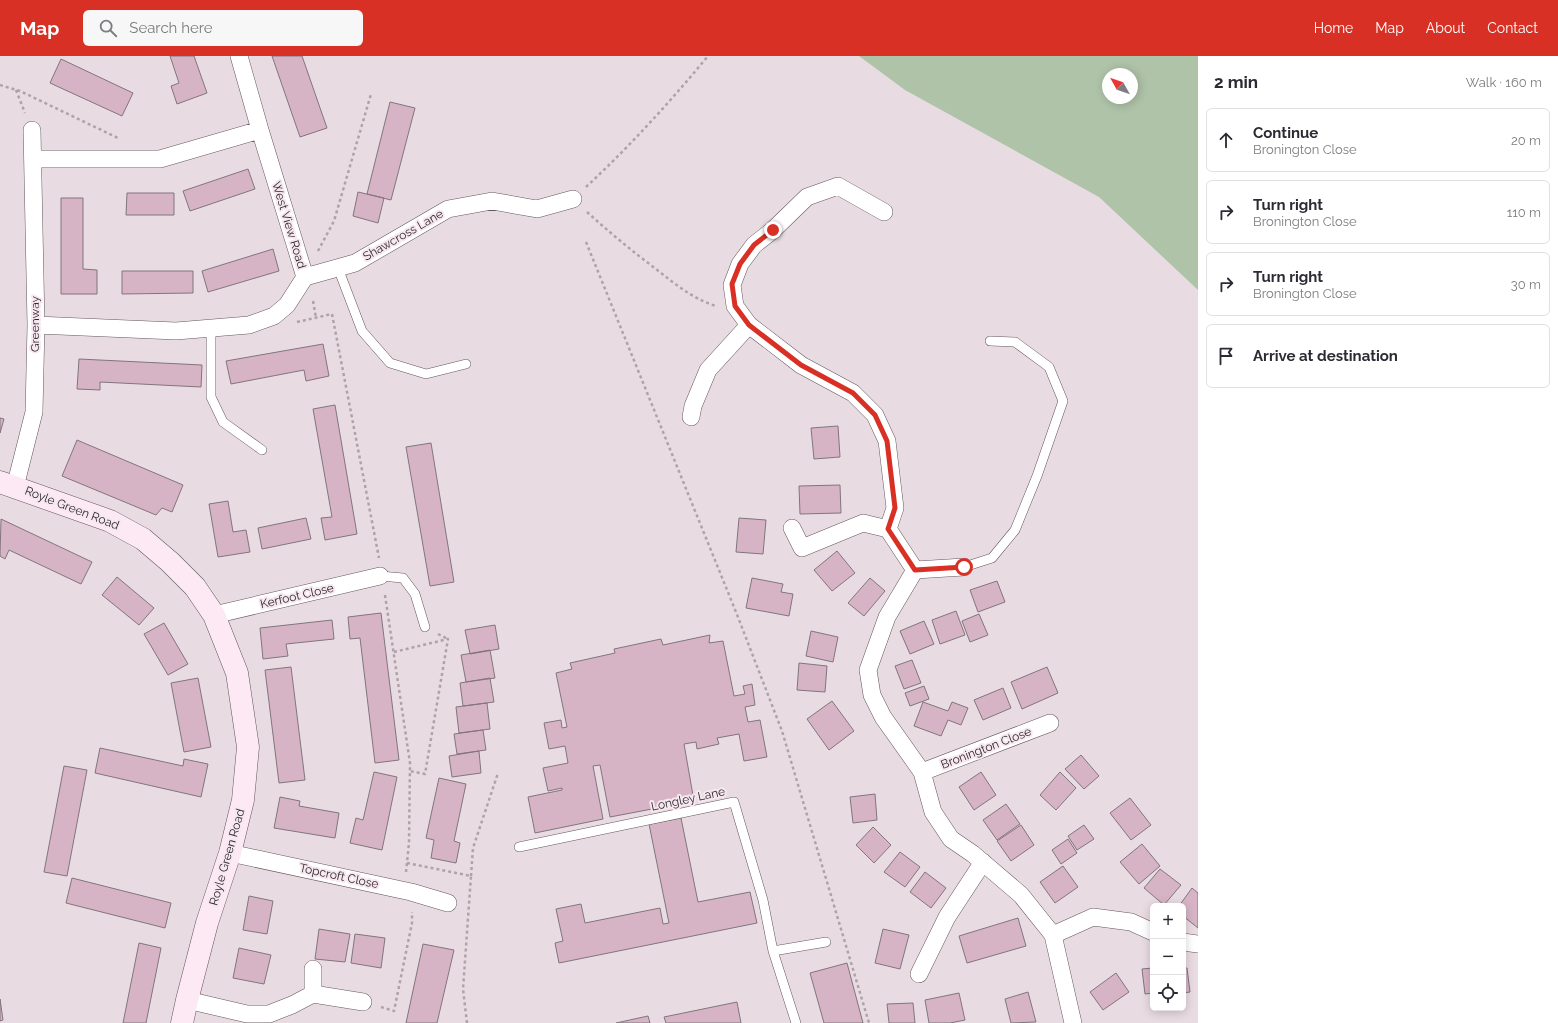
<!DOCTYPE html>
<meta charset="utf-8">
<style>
body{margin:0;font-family:Raleway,sans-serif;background:#f7f7f7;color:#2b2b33}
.controls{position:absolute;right:12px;bottom:12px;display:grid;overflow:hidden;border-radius:6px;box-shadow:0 2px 10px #0003}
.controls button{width:36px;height:36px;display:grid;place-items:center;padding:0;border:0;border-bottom:1px solid #e1e1e2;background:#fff;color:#2b2b33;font:20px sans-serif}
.compass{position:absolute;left:1102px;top:12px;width:36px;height:36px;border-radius:50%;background:#fff;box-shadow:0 2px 10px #0003;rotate:310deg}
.stop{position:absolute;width:12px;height:12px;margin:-9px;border:3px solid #d93025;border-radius:50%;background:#fff}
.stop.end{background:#d93025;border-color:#fff;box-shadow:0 1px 4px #0008}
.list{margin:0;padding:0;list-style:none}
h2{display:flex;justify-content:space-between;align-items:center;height:52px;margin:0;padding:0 16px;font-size:17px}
h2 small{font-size:13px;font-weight:400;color:#7c7c81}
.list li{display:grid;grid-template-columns:26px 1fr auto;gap:12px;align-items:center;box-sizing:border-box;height:64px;margin:0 8px 8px;padding:0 8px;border:1px solid #e1e1e2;border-radius:6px}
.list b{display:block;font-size:15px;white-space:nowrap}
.list p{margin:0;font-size:13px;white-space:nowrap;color:#7c7c81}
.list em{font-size:13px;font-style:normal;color:#7c7c81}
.icon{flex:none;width:22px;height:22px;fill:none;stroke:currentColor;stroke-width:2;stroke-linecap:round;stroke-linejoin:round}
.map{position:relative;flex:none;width:1198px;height:967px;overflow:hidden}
header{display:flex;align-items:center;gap:24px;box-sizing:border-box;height:56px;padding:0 20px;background:#d93025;color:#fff}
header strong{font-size:19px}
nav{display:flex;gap:22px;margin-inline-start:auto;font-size:14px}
.search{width:280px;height:36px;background:#f7f7f7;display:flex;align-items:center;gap:10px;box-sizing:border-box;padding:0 14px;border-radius:6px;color:#7c7c81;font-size:15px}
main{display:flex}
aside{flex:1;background:#fff}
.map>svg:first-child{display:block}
.green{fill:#afc3a9;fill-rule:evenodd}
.building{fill:#d6b4c6;stroke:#82757c}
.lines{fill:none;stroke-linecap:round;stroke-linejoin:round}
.service-casing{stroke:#63575d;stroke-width:10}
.minor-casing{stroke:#63575d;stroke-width:18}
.secondary-casing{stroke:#63575d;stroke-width:23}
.path{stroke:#aea3a8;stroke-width:2.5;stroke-dasharray:3 3;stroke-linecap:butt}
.service{stroke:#fff;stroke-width:9}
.minor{stroke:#fff;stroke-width:17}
.secondary{stroke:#fde9f4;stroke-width:22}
.route{stroke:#d93025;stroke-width:5}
.labels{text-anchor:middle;stroke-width:4;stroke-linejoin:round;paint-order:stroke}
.street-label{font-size:12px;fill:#2d282b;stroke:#f7e8f0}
</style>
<header>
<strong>Map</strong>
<div class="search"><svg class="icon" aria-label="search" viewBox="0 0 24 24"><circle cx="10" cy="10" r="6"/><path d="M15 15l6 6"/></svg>Search here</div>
<nav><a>Home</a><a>Map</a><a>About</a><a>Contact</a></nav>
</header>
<main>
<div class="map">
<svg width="1198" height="967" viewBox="0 0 1198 967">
<rect width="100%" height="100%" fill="#e9dbe2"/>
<path class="green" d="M859,0H1198V234L1099,141L905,34ZM1108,18H1132V42H1108Z"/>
<path class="building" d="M170,0H194L207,37L177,48L171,30L179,27Z
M272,0H302L327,72L300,81Z
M61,3L133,37L122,60L50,27Z
M390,46L415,52L391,144L367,138Z
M248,113L255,133L190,155L183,135Z
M358,136L384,142L378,167L353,160Z
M127,137H174V159H126Z
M61,142H83V213L97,214V238H61Z
M273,193L279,215L208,236L202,215Z
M122,215H193V237L122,238Z
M323,288L329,320L306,325L304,314L231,328L226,305Z
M79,303L202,309L201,331L100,326V334L77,333Z
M335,349L357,478L325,484L321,462L332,461L313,353Z
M0,362L4,363L0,377Z
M838,370L840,401L814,403L811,372Z
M77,384L183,429L172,456L162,452L156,459L62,420Z
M431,387L454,526L430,530L406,391Z
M840,429L841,457L800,458L799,430Z
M228,445L233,476L246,474L250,496L218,501L209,448Z
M306,462L311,483L262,493L258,472Z
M739,462L766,464L763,498L736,496Z
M1,463L92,506L81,528L9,494L5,503L0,500Z
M837,495L855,517L832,535L814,514Z
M117,521L154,552L139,569L102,539Z
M752,522L783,528L781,536L793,538L789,560L746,552Z
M870,522L885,535L864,560L848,547Z
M997,525L1005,546L978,556L970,534Z
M956,555L965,579L940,588L932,564Z
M381,557L399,704L375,707L360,582L350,583L348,561Z
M979,558L988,579L970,586L962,565Z
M332,564L334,583L286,588L288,600L263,603L260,572Z
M924,565L934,588L910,598L900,575Z
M164,567L188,608L168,619L144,578Z
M495,569L499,593L470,598L465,574Z
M811,575L838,581L833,606L806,600Z
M710,579L709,587L723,585L734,640L745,638L743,630L752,628L755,649L745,651L748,666L760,664L767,701L744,705L739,678L717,682L719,688L697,693L696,686L684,688L694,745L610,761L600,709L593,710L603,763L535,777L528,741L562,734V732L548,735L543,712L568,707L565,690L549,693L544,667L561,664L562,672L567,671L556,617L572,613L570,607L615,597L614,593L661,583L663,589Z
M490,594L495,622L466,626L461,599Z
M912,604L921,627L904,633L895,610Z
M799,607L827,610L825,636L797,634Z
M291,611L305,724L279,727L265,614Z
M1047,611L1058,637L1022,653L1011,626Z
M198,622L211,691L184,696L171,627Z
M490,622L494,646L463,650L460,627Z
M924,630L929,643L910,650L905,637Z
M1003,632L1011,652L983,664L974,644Z
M832,645L854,675L829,694L807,663Z
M923,646L948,655L952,646L968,652L961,669L948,664L941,680L914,670Z
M487,647L490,673L459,677L456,651Z
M483,674L486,694L457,698L454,678Z
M100,692L183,710L184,703L208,708L201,741L95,717Z
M479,695L481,717L452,721L449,700Z
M1081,699L1099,720L1084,733L1065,713Z
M64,710L87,714L67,820L44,816Z
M374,716L397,721L382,794L350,787L356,762L363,764Z
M981,716L996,739L974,754L959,731Z
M1060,716L1076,732L1056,754L1040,739Z
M439,722L466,728L454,785L460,787L456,807L431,802L434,784L426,782Z
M875,738L877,764L853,767L850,741Z
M280,741L300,745L299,750L339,757L335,782L274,772Z
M1130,742L1151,769L1131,784L1110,757Z
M1006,748L1020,768L997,784L983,764Z
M681,762L698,846L750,836L757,867L559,907L555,887L563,885L556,853L581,848L585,867L660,852L663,868L669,867L649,768Z
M1021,769L1034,789L1011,805L997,785Z
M1084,769L1094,783L1077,794L1068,780Z
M873,771L891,789L874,807L856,789Z
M1068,783L1077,797L1061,808L1052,794Z
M1142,788L1160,810L1139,828L1120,806Z
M900,796L920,811L905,831L884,816Z
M1063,810L1078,831L1055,847L1040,826Z
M1160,813L1181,829L1164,849L1144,832Z
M925,816L946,832L931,852L910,836Z
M72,822L171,847L165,872L66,847Z
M1192,832L1198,837V872L1183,860V850H1179Z
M249,840L273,845L267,878L243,874Z
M1018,862L1026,890L967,907L959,880Z
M319,873L350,878L345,906L315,903Z
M883,873L909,879L900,913L875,907Z
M355,878L385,882L381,912L351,907Z
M139,887L161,892L146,967H123Z
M423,888L454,894L437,967H406Z
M239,892L271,899L264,928L233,922Z
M847,907L863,967H824L810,917Z
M1153,912V937L1145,938L1142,913Z
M1183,912H1187L1190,936L1183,937Z
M1116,917L1129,936L1103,954L1090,936Z
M1028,936L1036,966L1011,967L1005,943Z
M959,937L965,964L950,967H929L925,944Z
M0,943L3,964L0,965Z
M737,946L741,967H666L664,961Z
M913,947L915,967H889L887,948Z
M648,960L650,967H616Z"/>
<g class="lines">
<defs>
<path id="service" d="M338,212L362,275L390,307L426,318L466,308
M211,272V341L223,366L262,394
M964,511L992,502L1015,474L1037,420L1063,345L1049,311L1015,286L990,285
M380,520L403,522L415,538L425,571
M519,791L734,746L763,844L773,895
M796,967L773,895L826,886"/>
<path id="minor" d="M34,103H160L260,74
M884,156L838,130L807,141L773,174L754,189L740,208L732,229L735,250L749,269L801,309L853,337L875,359L887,385L892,427L895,452L888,473L915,514L887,561L868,614L872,639L883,661L922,716L933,756L951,783L973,798L1021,839L1053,879L1073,967
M305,221L355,207L448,153L492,145L537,153L573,143
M36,269L176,275L249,269L274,260L287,249L305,221L260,74L239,0
M691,361L693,350L708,314L749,269
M15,431L34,356L36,269L32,74
M792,472L802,492L863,467L888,473
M915,514L964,511
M214,559L380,520
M922,716L1050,667
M230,797L411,836L448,847
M1053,879L1093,861L1131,866L1153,876
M1183,886L1198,888
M919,918L947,861L983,806
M313,938V913
M187,944L247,958H269L292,949L313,938L363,946"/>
<path id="secondary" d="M0,426L110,465L143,483L170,506L195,531L214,559L237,617L248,691L243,744L230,797L207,867L187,944L182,967"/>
</defs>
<use href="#service" class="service-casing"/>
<use href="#minor" class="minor-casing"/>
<use href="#secondary" class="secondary-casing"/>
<path class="path" d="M0,29L20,35L120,83
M16,34L25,57
M586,131C630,90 670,46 708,0
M587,156C609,176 632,195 656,213C675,228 693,243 716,250
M586,186L736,556L782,675L869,967
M318,195L334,165L371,38
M313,245L316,262
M297,266L332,258L379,502
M385,539L410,707L409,787L406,816
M438,578L448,583
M394,596L448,583L425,718L410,715
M407,807L471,820L463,933L467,967
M471,820L473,792L498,717
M381,951L394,955L412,867V856"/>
<use href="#service" class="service"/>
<use href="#minor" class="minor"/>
<use href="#secondary" class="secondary"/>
</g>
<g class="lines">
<path class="route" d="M773,174L754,189L740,208L732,228L735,250L749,269L801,309L853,337L875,359L887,385L892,427L895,452L888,473L915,514L964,511"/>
</g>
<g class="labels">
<g class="street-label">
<text transform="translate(289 169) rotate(73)" y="4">West View Road</text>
<text transform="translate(403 179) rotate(-30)" y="4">Shawcross Lane</text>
<text transform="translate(35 268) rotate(-90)" y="4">Greenway</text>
<text transform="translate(72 452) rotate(21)" y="4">Royle Green Road</text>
<text transform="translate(297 540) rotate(-13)" y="4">Kerfoot Close</text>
<text transform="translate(986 692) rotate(-21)" y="4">Bronington Close</text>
<text transform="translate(688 743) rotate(-12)" y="4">Longley Lane</text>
<text transform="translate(227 801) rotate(-74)" y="4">Royle Green Road</text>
<text transform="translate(339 820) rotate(12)" y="4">Topcroft Close</text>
</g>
</g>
</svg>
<div class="controls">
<button>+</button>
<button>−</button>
<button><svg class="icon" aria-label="locate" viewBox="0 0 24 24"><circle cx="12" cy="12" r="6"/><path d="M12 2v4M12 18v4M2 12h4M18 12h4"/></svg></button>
</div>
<svg class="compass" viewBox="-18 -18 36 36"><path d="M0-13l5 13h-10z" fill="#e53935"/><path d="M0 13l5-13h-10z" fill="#7c7c81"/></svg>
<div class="stop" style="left:964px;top:511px"></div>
<div class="stop end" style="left:773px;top:174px"></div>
</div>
<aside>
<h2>2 min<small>Walk · 160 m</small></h2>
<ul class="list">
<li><svg class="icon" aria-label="ahead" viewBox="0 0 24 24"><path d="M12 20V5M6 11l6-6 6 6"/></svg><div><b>Continue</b><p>Bronington Close</p></div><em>20 m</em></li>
<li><svg class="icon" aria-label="right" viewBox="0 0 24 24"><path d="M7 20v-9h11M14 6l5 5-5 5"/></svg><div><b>Turn right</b><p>Bronington Close</p></div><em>110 m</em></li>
<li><svg class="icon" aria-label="right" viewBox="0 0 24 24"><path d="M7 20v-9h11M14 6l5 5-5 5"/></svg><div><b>Turn right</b><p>Bronington Close</p></div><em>30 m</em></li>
<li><svg class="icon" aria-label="arrive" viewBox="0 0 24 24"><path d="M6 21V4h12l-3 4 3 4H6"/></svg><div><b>Arrive at destination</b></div></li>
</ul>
</aside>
</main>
